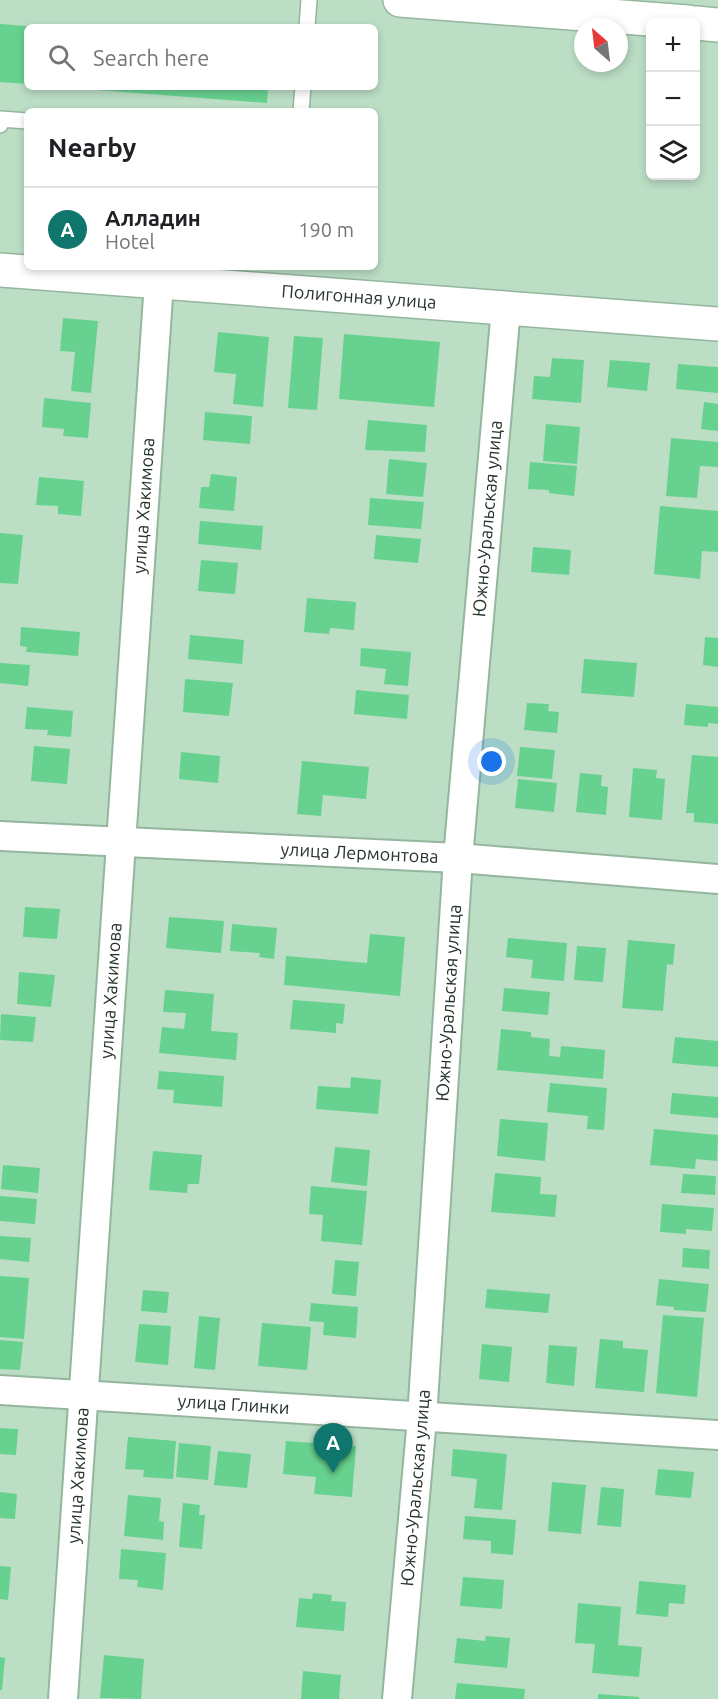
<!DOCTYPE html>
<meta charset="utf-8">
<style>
body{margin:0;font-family:Ubuntu,sans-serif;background:#f2f2f2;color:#202124}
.controls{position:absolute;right:18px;top:18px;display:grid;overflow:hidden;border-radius:9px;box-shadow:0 3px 9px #0003}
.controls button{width:54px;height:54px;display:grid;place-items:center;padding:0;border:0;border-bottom:2px solid #e0e0e0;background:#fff;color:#202124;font:30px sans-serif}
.compass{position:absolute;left:574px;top:18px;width:54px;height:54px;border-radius:50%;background:#fff;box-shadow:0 3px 9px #0003;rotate:332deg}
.you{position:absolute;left:492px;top:762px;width:21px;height:21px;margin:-15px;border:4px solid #fff;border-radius:50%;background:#1a73e8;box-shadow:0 0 0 9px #1a73e833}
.badge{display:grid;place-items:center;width:39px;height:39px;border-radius:50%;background:#0f766e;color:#fff;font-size:20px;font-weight:700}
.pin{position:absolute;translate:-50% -50px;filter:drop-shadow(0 2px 3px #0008)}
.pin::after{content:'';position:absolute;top:32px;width:21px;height:18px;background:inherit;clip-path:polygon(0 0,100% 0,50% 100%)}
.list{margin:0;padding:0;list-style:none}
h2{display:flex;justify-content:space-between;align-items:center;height:78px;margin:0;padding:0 24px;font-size:26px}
h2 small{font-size:20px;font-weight:400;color:#757577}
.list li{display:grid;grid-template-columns:39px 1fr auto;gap:18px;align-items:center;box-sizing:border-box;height:84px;padding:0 24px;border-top:2px solid #e0e0e0}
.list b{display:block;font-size:22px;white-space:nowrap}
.list p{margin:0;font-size:20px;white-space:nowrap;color:#757577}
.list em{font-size:20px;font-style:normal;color:#757577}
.icon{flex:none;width:33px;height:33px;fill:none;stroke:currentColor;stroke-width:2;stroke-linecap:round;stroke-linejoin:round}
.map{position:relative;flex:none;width:718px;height:1699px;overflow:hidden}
.search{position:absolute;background:#fff;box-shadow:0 3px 9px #0003;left:24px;top:24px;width:354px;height:66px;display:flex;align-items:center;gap:15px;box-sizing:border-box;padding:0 21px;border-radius:9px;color:#757577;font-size:22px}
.panel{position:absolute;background:#fff;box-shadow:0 3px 9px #0003;left:24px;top:108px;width:354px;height:162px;border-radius:9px}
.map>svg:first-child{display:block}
.building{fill:#67d28f}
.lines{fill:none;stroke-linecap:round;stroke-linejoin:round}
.service-casing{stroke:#93b69d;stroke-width:18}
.minor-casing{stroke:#93b69d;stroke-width:32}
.secondary-casing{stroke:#93b69d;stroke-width:36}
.service{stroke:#fff;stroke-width:15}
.minor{stroke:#fff;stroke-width:28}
.secondary{stroke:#fff;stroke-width:33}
.labels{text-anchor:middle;stroke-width:5;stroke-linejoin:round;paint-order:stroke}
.street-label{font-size:18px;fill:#26342a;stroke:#bbdec5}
</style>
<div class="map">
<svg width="718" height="1699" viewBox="0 0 718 1699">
<rect width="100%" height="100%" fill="#bbdec5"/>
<path class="building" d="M0,24L27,26V84L0,82Z
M84,87H268L267,103L84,89Z
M63,318L98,321L91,393L71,391L75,352L60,351Z
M218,332L269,337L263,407L233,404L236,374L214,372Z
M344,334L440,342L434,407L339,399Z
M294,336L323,338L317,410L288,408Z
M552,358L584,360L581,403L532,399L534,376L550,377Z
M610,360L650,363L647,391L607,387Z
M678,364L718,367V393L676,389Z
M44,398L91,403L88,438L63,436L64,429L42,427Z
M704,402L718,404V431L701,429Z
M205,412L252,416L250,444L203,440Z
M368,420L427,425L425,452L365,450Z
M546,424L580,427L577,464L543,461Z
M671,438L718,442V467L700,466L697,498L666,496Z
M389,459L427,463L423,497L386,494Z
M530,462L577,466L574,496L549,493V490L528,489Z
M211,474L237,477L234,511L199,508L201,487H209Z
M39,477L84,481L81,516L58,514V506L36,505Z
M370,498L424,502L421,529L368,525Z
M660,506L718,511V552L702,551L700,579L654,574Z
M200,521L263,526L261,550L198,544Z
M0,533L23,535L18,584L0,583Z
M376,535L421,539L418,563L374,559Z
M533,547L571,550L569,575L531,572Z
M201,560L238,563L235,594L198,591Z
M307,598L356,602L354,630L330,628L329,634L304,632Z
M21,627L80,632L78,656L26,652L27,647L20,646Z
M190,635L244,640L242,664L188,659Z
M705,637L718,638V667L703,665Z
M361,648L411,652L408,686L384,684L386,669L360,666Z
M584,659L637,663L634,697L581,693Z
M0,663L30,665L28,686L0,683Z
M185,679L233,683L229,716L183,712Z
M356,690L409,695L407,719L354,714Z
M527,703L549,704L548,711L559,712L557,733L524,730Z
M686,704L718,707V724L708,723V727L684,725Z
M27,707L73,711L71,737L47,735L48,730L25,729Z
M34,746L70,749L67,784L31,781Z
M520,747L555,750L552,779L517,776Z
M181,752L220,756L218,783L179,779Z
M692,755L718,757V824L694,822V813H686Z
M302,761L369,767L366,799L323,795L321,816L297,814Z
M633,768L657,770L656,778L665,779L662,820L629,817Z
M580,773L602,775L601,786L608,787L606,815L576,812Z
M518,779L557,783L554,812L515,808Z
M25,907L60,909L57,939L23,937Z
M169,917L224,921L221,953L166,948Z
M232,924L277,928L274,959L259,957L260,953L230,951Z
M370,934L405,937L400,996L284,985L286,956L367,963Z
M508,938L567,943L564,981L531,978L533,960L506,957Z
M628,940L675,944L673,965L667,964L663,1011L622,1008Z
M577,946L606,948L603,982L574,980Z
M19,972L55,975L51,1007L17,1004Z
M504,988L550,992L548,1015L502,1011Z
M165,990L214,994L211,1031L238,1033L236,1060L159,1053L162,1027L184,1029L186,1013L163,1012Z
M293,1000L345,1004L343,1024L336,1023V1033L290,1029Z
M1,1014L36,1017L33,1042L0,1040Z
M501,1029L531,1032V1037L550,1039L549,1056L560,1057L561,1046L605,1050L603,1079L497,1070Z
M675,1037L718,1041V1067L672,1063Z
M159,1071L224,1076L222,1107L173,1103L174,1090L157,1089Z
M351,1077L381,1080L378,1114L316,1109L318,1086L350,1088Z
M550,1083L607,1088L604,1130L587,1129L588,1116L547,1112Z
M672,1093L718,1097V1118L670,1114Z
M500,1119L548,1123L545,1161L497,1156Z
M654,1129L718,1135L717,1161L696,1159L695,1169L650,1165Z
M335,1147L370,1150L367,1186L331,1182Z
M153,1151L202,1155L199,1184H188L187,1193L149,1190Z
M3,1165L40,1168L38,1193L1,1189Z
M495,1173L541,1177L540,1194L557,1195L555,1217L491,1212Z
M683,1174L716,1176L715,1195L681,1193Z
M311,1186L367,1191L362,1245L321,1241L323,1215L309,1214Z
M0,1196L37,1199L35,1224L0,1221Z
M662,1204L714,1208L712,1231L686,1229V1234L660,1232Z
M0,1236L31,1238L29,1262L0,1259Z
M683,1248L710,1250L709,1269L682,1267Z
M335,1260L359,1262L356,1296L332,1294Z
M0,1276L29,1278L24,1339L0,1337Z
M659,1279L709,1284L706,1312L674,1310V1307L656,1305Z
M487,1289L550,1294L548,1313L485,1308Z
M143,1290L169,1292L167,1313L141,1311Z
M311,1303L358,1307L356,1338L323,1335L324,1322L309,1321Z
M663,1315L704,1318L697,1397L656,1393Z
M199,1316L220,1318L215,1370L194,1368Z
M262,1323L311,1327L307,1370L258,1366Z
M139,1324L171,1326L168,1365L135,1362Z
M600,1339L623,1341V1348L648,1350L644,1392L595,1388Z
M0,1340L23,1342L20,1370L0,1369Z
M482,1344L512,1347L509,1382L479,1379Z
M549,1345L577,1347L574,1386L546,1383Z
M0,1428L18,1429L16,1455L0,1454Z
M128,1437L176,1441L173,1479L143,1477L144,1470L125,1469Z
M286,1441L356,1446L352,1497L314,1494L316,1477L283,1474Z
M179,1443L211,1446L208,1480L176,1477Z
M453,1449L507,1454L502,1510L474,1508L477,1479L451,1476Z
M218,1451L251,1454L247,1488L214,1485Z
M658,1469L694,1472L691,1498L655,1495Z
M552,1482L586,1485L581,1534L548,1531Z
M601,1487L624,1489L621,1527L597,1525Z
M0,1492L17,1494L15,1519L0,1518Z
M128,1495L161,1498L159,1521L164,1522L163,1540L124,1536Z
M183,1503L200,1505L199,1515H205L202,1549L179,1547Z
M465,1516L516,1520L513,1555L491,1553V1541L463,1539Z
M121,1549L166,1553L163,1590L137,1587L138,1580L119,1579Z
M0,1566L11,1567L8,1600L0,1599Z
M463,1577L504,1580L502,1609L460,1606Z
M639,1581L686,1585L684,1604L669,1603L668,1617L636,1614Z
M313,1593L332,1595L331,1601L346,1602L344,1631L296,1627L299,1598L312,1599Z
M578,1603L621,1607L618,1645L642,1647L639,1677L592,1673L595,1644L575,1643Z
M486,1636L510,1638L507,1668L454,1663L457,1638L485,1641Z
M104,1655L144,1659L141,1699L100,1698Z
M0,1657L5,1658L2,1690H0Z
M303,1671L341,1675L339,1699H301Z
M457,1683L525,1689L524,1699H455Z
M598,1694L639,1697V1699H598Z"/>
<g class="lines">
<defs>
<path id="service" d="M307,27L309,0
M301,111L303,87
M0,125L1,119L27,121"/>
<g id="minor">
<path id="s1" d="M0,836L458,858L718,879"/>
<path id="s2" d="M0,1390L718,1435"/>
<path id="s3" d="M63,1699L159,282"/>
<path id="s4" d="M397,1699L422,1418L458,858L506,308"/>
</g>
<g id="secondary">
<path d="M400,0L688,22"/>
<path d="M696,23L718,25"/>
<path id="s5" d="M0,270L718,324"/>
</g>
</defs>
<use href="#service" class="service-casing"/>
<use href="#minor" class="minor-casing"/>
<use href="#secondary" class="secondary-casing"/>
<use href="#service" class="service"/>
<use href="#minor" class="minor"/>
<use href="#secondary" class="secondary"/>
</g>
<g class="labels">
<g class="street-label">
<text dy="6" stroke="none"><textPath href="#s5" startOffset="360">Полигонная улица</textPath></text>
<text dy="6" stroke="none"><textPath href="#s3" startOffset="1196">улица Хакимова</textPath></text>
<text dy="6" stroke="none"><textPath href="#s4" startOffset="1184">Южно-Уральская улица</textPath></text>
<text dy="6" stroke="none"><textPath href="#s1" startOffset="360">улица Лермонтова</textPath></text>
<text dy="6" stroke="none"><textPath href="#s3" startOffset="710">улица Хакимова</textPath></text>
<text dy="6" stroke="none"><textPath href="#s4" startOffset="698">Южно-Уральская улица</textPath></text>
<text dy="6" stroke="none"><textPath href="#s2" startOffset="234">улица Глинки</textPath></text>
<text dy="6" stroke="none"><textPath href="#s3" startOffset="224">улица Хакимова</textPath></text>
<text dy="6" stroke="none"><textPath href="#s4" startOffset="212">Южно-Уральская улица</textPath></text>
</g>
</g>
</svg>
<div class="controls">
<button>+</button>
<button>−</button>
<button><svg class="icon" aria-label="layers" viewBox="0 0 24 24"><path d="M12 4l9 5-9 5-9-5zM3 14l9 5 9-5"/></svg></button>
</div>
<svg class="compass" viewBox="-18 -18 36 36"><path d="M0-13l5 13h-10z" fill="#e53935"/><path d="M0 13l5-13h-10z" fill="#757577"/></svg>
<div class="you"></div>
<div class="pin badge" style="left:333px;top:1473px">A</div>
<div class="search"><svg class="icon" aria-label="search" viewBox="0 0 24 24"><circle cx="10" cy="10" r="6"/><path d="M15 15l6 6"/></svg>Search here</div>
<section class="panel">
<h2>Nearby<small></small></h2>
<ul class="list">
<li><span class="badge">A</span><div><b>Алладин</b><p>Hotel</p></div><em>190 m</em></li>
</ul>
</section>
</div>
